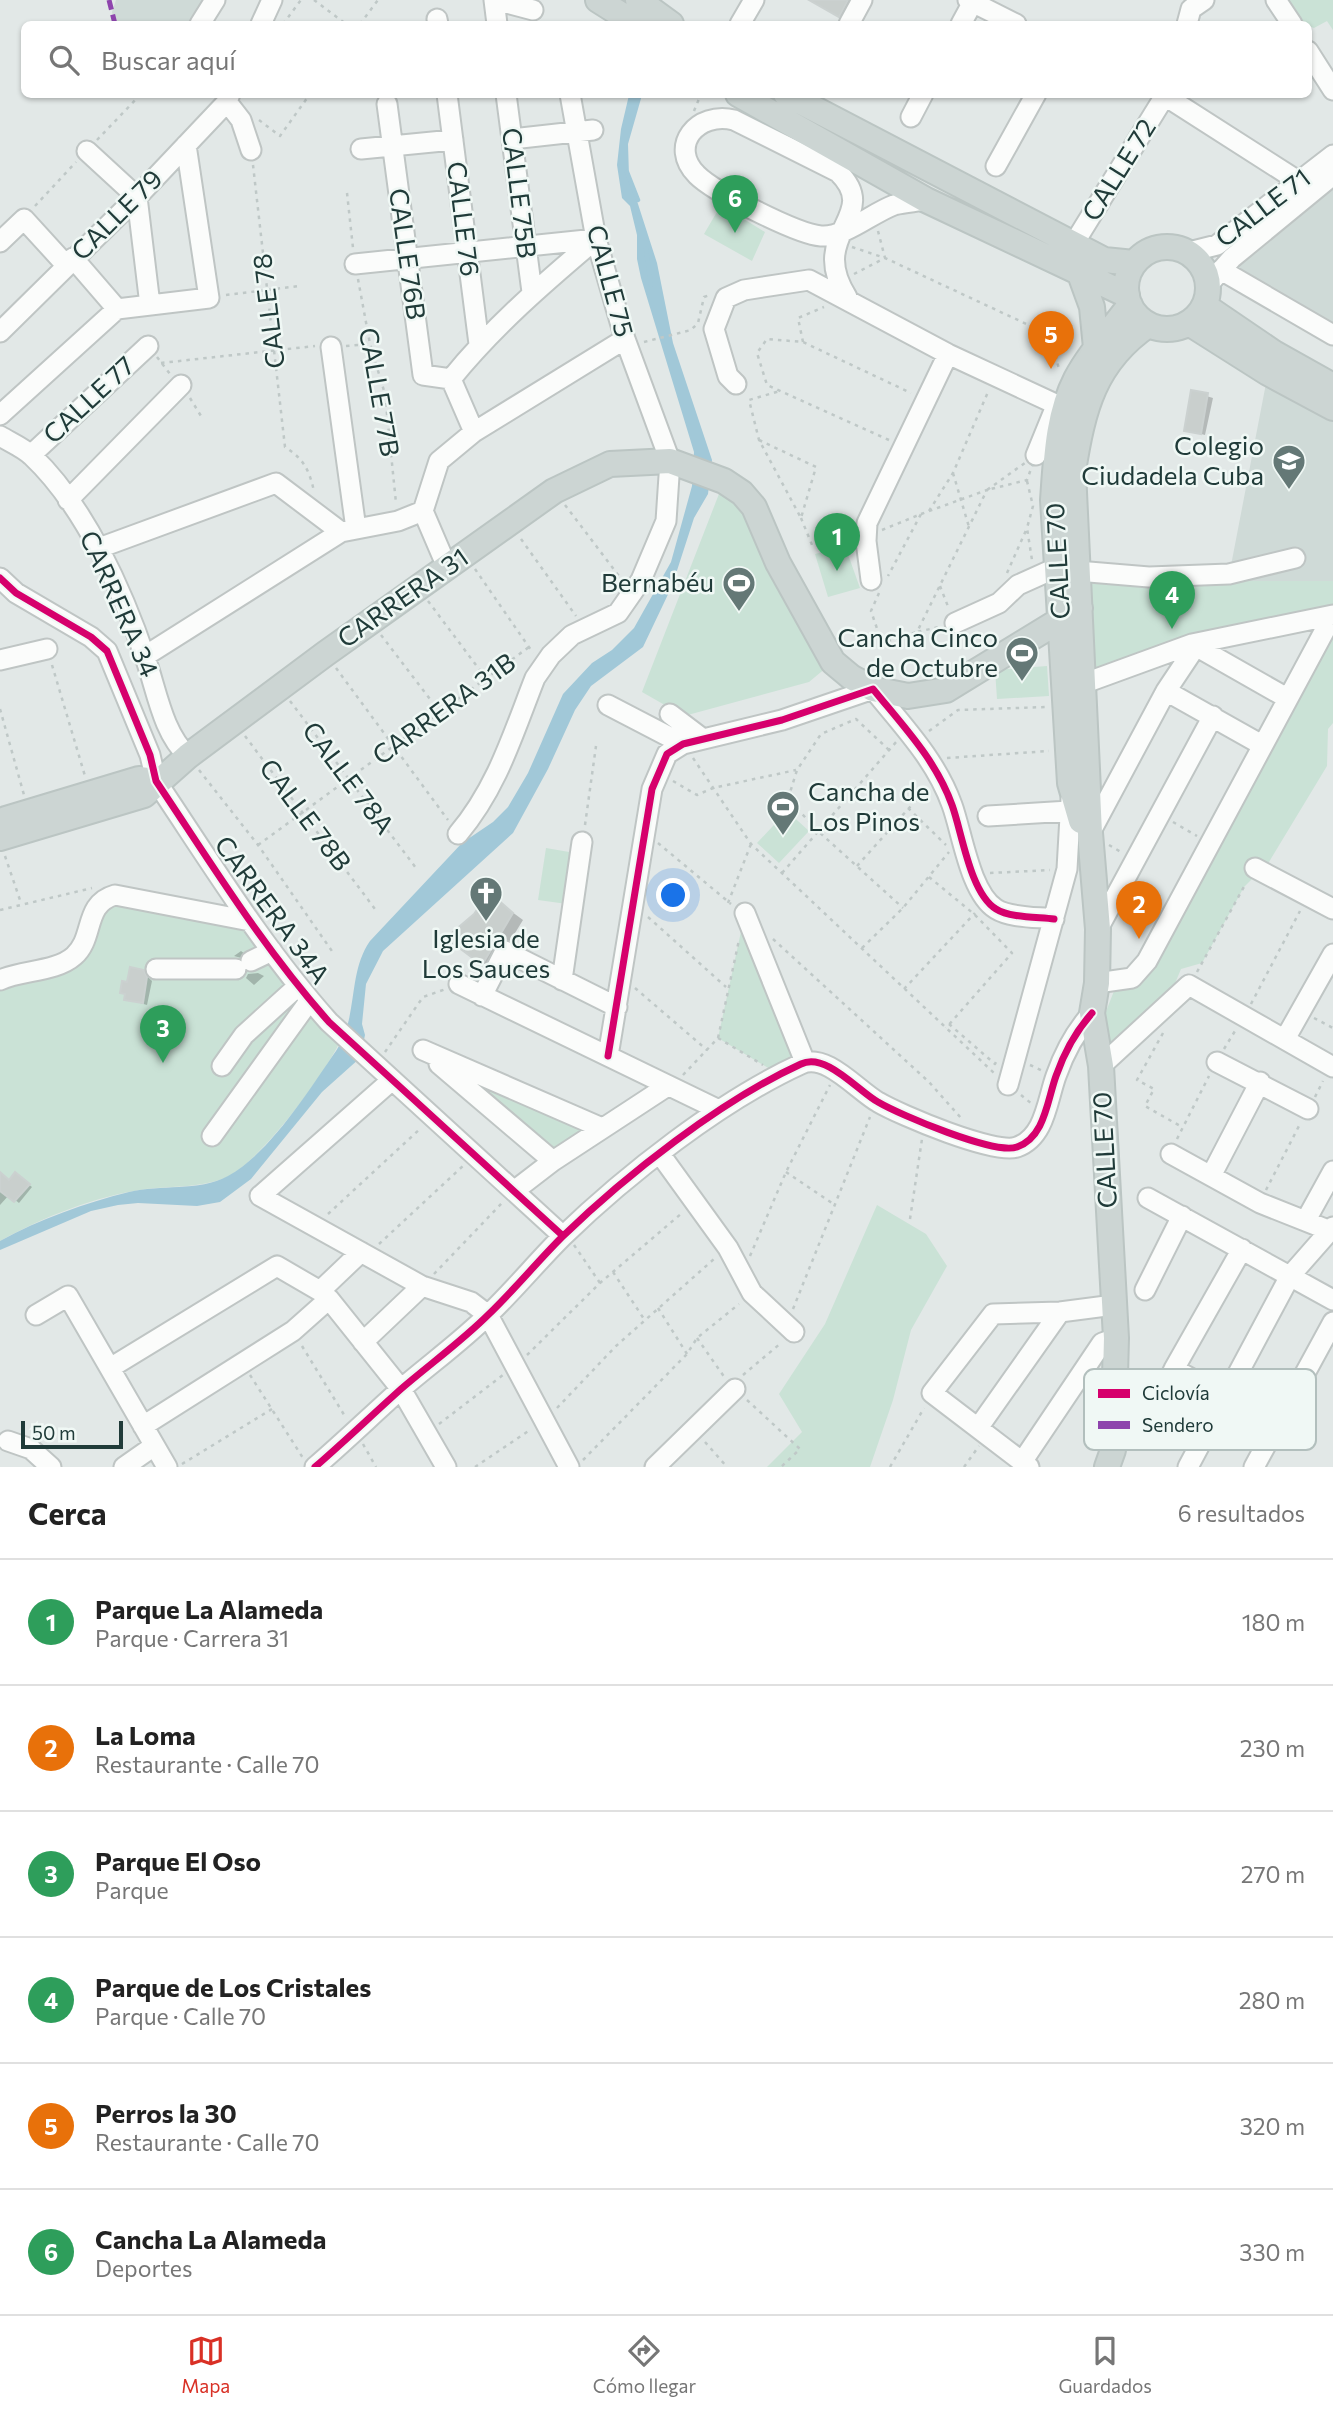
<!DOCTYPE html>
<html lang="es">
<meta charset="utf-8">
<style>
body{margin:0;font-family:Commissioner,sans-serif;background:#f6f6f6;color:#222}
.scale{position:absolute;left:21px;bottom:18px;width:102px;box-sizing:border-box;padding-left:7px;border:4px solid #203b39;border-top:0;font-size:19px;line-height:24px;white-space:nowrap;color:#203b39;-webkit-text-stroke:5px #f0f8f5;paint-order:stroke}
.you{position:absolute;left:674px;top:896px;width:24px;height:24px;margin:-18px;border:5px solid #fff;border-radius:50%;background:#1a73e8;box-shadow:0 0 0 10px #1a73e833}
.badge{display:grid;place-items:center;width:46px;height:46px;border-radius:50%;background:#d93025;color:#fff;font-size:23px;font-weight:700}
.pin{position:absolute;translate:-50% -58px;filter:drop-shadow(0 2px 4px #0008)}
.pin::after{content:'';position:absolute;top:37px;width:24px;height:21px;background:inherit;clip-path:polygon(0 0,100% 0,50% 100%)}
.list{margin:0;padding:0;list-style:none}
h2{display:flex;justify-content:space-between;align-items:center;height:91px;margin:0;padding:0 28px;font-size:30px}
h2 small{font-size:23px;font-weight:400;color:#767676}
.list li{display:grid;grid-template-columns:46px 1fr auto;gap:21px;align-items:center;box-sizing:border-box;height:126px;padding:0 28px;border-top:2px solid #e0e0e0}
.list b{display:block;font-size:26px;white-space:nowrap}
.list p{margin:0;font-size:23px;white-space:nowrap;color:#767676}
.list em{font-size:23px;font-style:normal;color:#767676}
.icon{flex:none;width:38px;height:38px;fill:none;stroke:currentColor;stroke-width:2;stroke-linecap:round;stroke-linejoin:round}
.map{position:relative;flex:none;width:1333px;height:1467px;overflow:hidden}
.search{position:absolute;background:#fff;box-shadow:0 2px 5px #0004;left:21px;right:21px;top:21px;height:77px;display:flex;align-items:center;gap:18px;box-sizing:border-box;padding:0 24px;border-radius:10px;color:#767676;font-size:26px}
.sheet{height:847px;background:#fff}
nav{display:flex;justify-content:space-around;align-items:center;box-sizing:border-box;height:98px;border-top:2px solid #e0e0e0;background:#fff;font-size:19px;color:#767676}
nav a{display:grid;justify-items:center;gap:4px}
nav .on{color:#d93025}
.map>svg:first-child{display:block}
.built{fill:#cfdad7}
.green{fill:#cae2d6}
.water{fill:#a1c8d8}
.shadow{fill:#0003}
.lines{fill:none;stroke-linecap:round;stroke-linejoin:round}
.stream{stroke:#a1c8d8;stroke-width:4.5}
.building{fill:#c9cfcd;stroke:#cbd1d0;stroke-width:2}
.minor-casing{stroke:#bfc5c4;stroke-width:23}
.major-casing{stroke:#bbc5c3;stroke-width:28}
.path{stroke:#bfc8c7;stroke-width:2.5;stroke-dasharray:3.5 5;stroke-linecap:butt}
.minor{stroke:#fbfcfb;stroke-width:19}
.major{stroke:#ccd5d3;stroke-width:24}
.quiet{stroke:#8e44ad;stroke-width:5;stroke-dasharray:10 5;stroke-linecap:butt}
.cycleway-casing{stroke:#f0f8f5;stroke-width:11}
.cycleway{stroke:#d6006c;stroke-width:7}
.labels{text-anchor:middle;stroke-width:5;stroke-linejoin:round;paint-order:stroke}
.street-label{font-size:26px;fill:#203b39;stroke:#f0f8f5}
.poi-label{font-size:26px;fill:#203b39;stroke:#f0f8f5;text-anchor:end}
.key{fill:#f0f8f5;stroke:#b2bfbd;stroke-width:2}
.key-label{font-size:19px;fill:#203b39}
</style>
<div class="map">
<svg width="1333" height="1467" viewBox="0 0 1333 1467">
<rect width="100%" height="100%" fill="#e2e8e7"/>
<path class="built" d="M116,0H215L200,24H115L112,12Z
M1333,175V335L1221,270Z
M1268,373L1333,408V581H1228Z"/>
<path class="green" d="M1286,0H1333V30L1327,21L1314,28L1303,24Z
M721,205L765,232L752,261L704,234Z
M724,481L742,493L833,662L809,682L684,716L642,692Z
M845,546L860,588L828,597L815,554Z
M1078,581H1333V615L1085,683Z
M1333,628V723L1328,729L1327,766L1269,862L1244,887L1202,963L1181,969L1171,993L1105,1052L1103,1019L1114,991L1128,987Z
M1047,666L1049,696L997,699L995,670Z
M787,811L809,831L779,863L757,843Z
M546,848L575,853L567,904L538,900Z
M100,902L250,921L343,1035C329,1070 259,1164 225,1178C199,1188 172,1186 146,1189C96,1196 43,1217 0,1241V980L59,964Z
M745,913L805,1062L780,1075L718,1038Z
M423,1050L602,1128L553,1161Z
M877,1205L926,1234L947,1266L911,1330L893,1400L870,1467H767L802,1432L779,1394L825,1324Z"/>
<path class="water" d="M629,95H642L628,144L629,176L657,263L673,343L712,460L708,494L694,518L672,586L643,647L591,686L575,710L548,769L513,833L383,951L366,984L362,1024L365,1035L360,1058L322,1092L251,1179L220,1202L197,1206L138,1203L118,1205L91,1211L0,1250V1241C40,1219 85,1203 129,1192C161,1184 198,1192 228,1176C271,1152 308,1091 336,1051C359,1017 347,974 370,941L462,843L493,822L508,807L528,773L563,694L592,663L612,650L634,628L671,562L692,486L694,452L641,278L637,259V235L630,206L622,198L617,165L621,129Z"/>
<path class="shadow" d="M818,0H856L846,19L817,2Z
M1193,392L1213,398L1205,435L1186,430Z
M489,895L523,920L493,969L483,963L476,916Z
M241,951L245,954V959L234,956Z
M143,972L152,981L147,1005L126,999L129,984Z
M258,973L264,976L254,985L246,978L248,974Z
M0,1173L10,1182L19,1177L32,1187L19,1203L9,1195L0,1205Z"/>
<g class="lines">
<path class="stream" d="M627,172L638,200
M646,249L651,285"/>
</g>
<path class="building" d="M809,0H848L839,17Z
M1191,390L1208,393L1201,434L1184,431Z
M489,892L513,913L482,965L446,938L474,914Z
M130,967L144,970L147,977L143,1003L124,1000L125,994L120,993L122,981L127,982Z
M0,1172L9,1180L15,1172L30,1184L14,1202L0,1191Z"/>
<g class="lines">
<defs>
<path id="minor" d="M494,0L497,24
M495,0L533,10
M968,0L1016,24
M1276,0L1292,24
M437,19L438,24
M200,24L215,0
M261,24L272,0
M740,24L754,0
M849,24L862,0
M961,24L974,0
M1187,24L1191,9L1204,0
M1308,51L1333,90
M447,94L479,344
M506,94L532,292
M1162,94L1298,181L1308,195
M227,102L241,120L251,150
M387,104L423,375L451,379
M911,117L923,94
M512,139L593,130
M361,149L453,140
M87,151L137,197L150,305
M996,166L1036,94
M0,242L24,219L66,265
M1073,245L1166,94
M1189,252L1217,245L1333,155
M73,258L117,309
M355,264L596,239
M1221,270L1333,335
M1209,284L1232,258L1333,175
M847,297C806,233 883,216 838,172L734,120C697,111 668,146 697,175C714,192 797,234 821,236C844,238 872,213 894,205C904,202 915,202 926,200
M117,309L209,298L186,145
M0,332L137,197L227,102L230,94
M331,347L356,529
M451,379C494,326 544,283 596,239
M451,379L474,432
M736,384L728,376L714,329L726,298L744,290L809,280L948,354L1064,408
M0,415L117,309
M0,436C10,442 24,448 32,456C85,506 123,592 146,660C157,692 163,733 188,756
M31,455L148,346
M1036,455L1056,406
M68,500L181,385
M99,548L276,483L341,532
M447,567L423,511L439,461L474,432L625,339
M1077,571L1149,577L1229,574L1295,558
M0,578L16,593L91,637L107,651L150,755L156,781C211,863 263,948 329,1022L563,1236
M871,580L866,541L867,523L948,354
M955,623L999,603L1018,585L1058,567
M1192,644L1287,698
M145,656L341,532L398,521L423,511
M0,660L47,649
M1085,683L1192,644L1333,615
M1166,691L1262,745
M608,705L683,744
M670,714L703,739
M988,816L1069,811
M1090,833L1166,691L1196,646
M458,834C497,788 513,734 535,678L551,655L572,635L618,613L641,580L666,521L670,461L625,339L596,239L570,94
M1255,868L1333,909
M745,913L805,1062
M1098,929L1213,716
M251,961L272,951
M156,969H236
M0,980C22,970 56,972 74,956C95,938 83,904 115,895L250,921
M562,980L582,842
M1097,983L1132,978L1147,961L1333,615
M459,984L719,1110
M482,996L505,951L617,1007
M1285,1039L1333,954
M423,1050L602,1128
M608,1056L652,789L667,754L683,744L782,720L873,689C903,726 936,760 952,805C962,832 970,893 996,909C1010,918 1038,917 1054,919
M1217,1062L1308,1109
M439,1064L553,1161
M222,1066L244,1035L298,986
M1101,1066L1189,985L1333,1067
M392,1080L260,1196L422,1286L471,1302L488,1315L569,1467
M1008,1085L1067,869L1071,799
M212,1136L310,1000
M660,1154L728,1248L752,1293L794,1332
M1171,1154L1260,1203L1333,1232
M1212,1174L1260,1082
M514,1191L553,1161L666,1087
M1148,1198L1333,1300
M1306,1220L1333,1171
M1145,1290L1182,1216
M320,1291L361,1252
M36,1315L68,1296L167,1467
M363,1342L422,1286
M110,1368L277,1266L320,1291L329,1299L401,1389L446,1467
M1174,1369L1277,1425
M1149,1421L1174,1369L1242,1249
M143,1426L293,1331L329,1299
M978,1428L1060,1312
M8,1441L31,1449L51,1467
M1022,1462L1102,1343L1116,1338
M124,1467L154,1446
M315,1467C344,1442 372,1415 401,1389C430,1364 462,1341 489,1314C515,1289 537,1262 562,1237C626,1175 720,1101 801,1064C826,1052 858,1091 878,1102C900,1115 995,1155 1017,1147C1045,1137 1047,1101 1056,1076C1064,1053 1076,1031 1092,1013
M655,1467L735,1389
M1029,1467L932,1393L993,1314L1060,1312L1114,1305
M1188,1467L1290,1276L1333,1227
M1254,1467L1333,1322"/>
<path id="major" d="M598,0L636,24
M638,0L671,24
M738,94L926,200L1127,295
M786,94L1104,260L1134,263
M1126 288a41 41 0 1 1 82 0a41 41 0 1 1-82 0Z
M1080,274L1092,307L1096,348
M1205,306L1274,353L1333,386
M1189,323L1268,373L1333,408
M6,819L139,779L156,781
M1081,821L1070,783L1053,500C1056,460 1057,416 1076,379C1090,352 1112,330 1130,305
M0,838L144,795L188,756L325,654L554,491L610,464L670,461L724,481L742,493L754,507L778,563L833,662L851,677L873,689L908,696L946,690L1080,608
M1107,1467L1113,1450L1116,1338L1101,1066L1092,1013L1097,983L1098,929L1090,833L1073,471C1083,409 1094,362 1148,325"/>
</defs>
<use href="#minor" class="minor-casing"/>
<use href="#major" class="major-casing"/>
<path class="path" d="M314,0L346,24
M283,24L301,0
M360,24L378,0
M694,111L701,94
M259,120L280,136L310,94
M97,140L141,94
M253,165L285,447C304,459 309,470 314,491
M347,193L353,248
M35,206L76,162
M878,231L885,258
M852,247L885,258
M854,274L885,258L1050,335L1059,369
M358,279L370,344L385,394L396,503
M226,295L299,286
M1050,335L1074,330
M644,342L691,330L698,323L704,297L710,295
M803,342L798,318L824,307
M346,346L370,344
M157,357L170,374
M161,363L315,346
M190,398L201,416
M759,440L816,467L801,518L759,440L749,400L780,391
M889,440L767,385L757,353L767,339L803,342L911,393
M1036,455L1027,480L987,490Z
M953,473L969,527
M1027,481L1033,506L1027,528L1032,560
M565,505L622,580
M929,511L953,473L988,392
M921,514L987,490L917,632L939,627
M801,518L812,545L825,547L852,537
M882,530L921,514L888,576
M521,539L576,616
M475,569L533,653
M1007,573L1027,528
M940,586L949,609
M879,593L871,611L882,643L917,632
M428,601L485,677
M381,635L439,711
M52,665L85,776
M336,668L448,820
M290,701L416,868
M0,709L24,795
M929,731L958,710L1046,707
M245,736L375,909
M889,750L856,719L821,734L797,770L788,799L818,831L903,908
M693,758L751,844L994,1073
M947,758L1049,751
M199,770L258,845L334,954
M673,781L697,795L713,788L796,770
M908,808L946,845
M1173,822L1197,836
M585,825L596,746
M658,843L731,904
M258,845L529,647
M1109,845L1121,852
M5,856L21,903
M857,866L927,788
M782,873L897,741
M990,873L1050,870
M929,877L974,914L1012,953L946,1028
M728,903L751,844
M0,910L92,888
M648,917L726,987
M773,939L929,1082L961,1118
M862,948L903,908L949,852
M1197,972L1246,883
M635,988L707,1050
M904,989L975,913
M1251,1004L1300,911
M1314,1018L1333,1028
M949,1024L995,1064L996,1062
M1163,1033L1137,1080L1154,1089L1145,1106L1182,1127
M718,1038L763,1065
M1224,1049L1235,1031
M385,1052L423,997L446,989
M1030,1065L1043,1071
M683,1075L718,1038L739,940
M1021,1095L1032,1104
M1315,1097L1323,1081
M1177,1139L1209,1076
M786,1172L832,1203
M1266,1190L1300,1124
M328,1214L421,1128
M910,1219L922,1139
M379,1244L464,1165
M574,1245L600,1283
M750,1256L786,1172L830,1085
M613,1272L644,1319
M434,1274L502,1203
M658,1308L687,1354
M793,1309L870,1117
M697,1338L725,1378
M302,1346L346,1418
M527,1355L600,1283L682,1213
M250,1375L303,1458
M743,1375L781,1343
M747,1400L800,1449L781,1467
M557,1408L616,1346L714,1259
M439,1424L503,1375
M705,1442L727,1467
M363,1444L376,1467
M583,1460L687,1354L697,1338L739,1304
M182,1464L272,1409
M475,1467L530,1430
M890,1467L924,1408
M964,1467L979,1446"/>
<use href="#minor" class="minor"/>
<use href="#major" class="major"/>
<path class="quiet" d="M109,0L115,24"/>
<defs>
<path id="cycleway" d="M0,578L16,593L91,637L107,651L150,755L156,781C211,863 263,948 329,1022L563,1236
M608,1056L652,789L667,754L683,744L782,720L873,689C903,726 936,760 952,805C962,832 970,893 996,909C1010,918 1038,917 1054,919
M315,1467C344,1442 372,1415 401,1389C430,1364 462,1341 489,1314C515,1289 537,1262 562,1237C626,1175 720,1101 801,1064C826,1052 858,1091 878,1102C900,1115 995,1155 1017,1147C1045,1137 1047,1101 1056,1076C1064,1053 1076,1031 1092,1013"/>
</defs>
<use href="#cycleway" class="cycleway-casing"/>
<use href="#cycleway" class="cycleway"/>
</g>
<defs>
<symbol id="school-pin" viewBox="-11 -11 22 30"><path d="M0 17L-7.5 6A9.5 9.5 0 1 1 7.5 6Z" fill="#647876" stroke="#f0f8f5"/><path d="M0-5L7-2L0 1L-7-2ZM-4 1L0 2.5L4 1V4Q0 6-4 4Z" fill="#fff"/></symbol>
<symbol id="stadium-pin" viewBox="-11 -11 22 30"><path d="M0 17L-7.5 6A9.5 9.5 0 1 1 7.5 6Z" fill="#647876" stroke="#f0f8f5"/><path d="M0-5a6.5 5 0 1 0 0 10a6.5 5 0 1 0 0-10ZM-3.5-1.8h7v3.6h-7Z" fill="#fff"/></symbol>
<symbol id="church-pin" viewBox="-11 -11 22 30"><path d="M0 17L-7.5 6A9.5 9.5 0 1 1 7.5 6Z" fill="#647876" stroke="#f0f8f5"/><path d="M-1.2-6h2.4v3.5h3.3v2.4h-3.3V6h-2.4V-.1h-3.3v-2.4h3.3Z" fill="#fff"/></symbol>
</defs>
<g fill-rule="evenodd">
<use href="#school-pin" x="1270" y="442" width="38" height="52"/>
<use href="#stadium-pin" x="720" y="564" width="38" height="52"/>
<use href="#stadium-pin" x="1003" y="634" width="38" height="52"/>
<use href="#stadium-pin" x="764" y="788" width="38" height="52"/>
<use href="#church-pin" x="467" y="874" width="38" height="52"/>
</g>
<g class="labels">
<g class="street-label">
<text transform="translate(1119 170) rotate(-58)" y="9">CALLE 72</text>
<text transform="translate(519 193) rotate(83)" y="9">CALLE 75B</text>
<text transform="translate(1263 208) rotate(-37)" y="9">CALLE 71</text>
<text transform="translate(117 215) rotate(-45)" y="9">CALLE 79</text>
<text transform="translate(463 219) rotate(83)" y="9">CALLE 76</text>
<text transform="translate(407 254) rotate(82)" y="9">CALLE 76B</text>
<text transform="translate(610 281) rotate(75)" y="9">CALLE 75</text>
<text transform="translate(269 311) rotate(-97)" y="9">CALLE 78</text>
<text transform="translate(379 392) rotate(80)" y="9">CALLE 77B</text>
<text transform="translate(89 400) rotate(-43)" y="9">CALLE 77</text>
<text transform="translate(1058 561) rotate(-93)" y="9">CALLE 70</text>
<text transform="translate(403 598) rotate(-35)" y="9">CARRERA 31</text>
<text transform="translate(119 604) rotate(66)" y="9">CARRERA 34</text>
<text transform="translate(444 709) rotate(-36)" y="9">CARRERA 31B</text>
<text transform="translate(348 778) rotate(53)" y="9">CALLE 78A</text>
<text transform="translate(305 815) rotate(53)" y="9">CALLE 78B</text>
<text transform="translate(272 910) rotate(54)" y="9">CARRERA 34A</text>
<text transform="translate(1105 1150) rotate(-93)" y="9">CALLE 70</text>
</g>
<g class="poi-label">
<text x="1264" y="455">Colegio<tspan x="1264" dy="30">Ciudadela Cuba</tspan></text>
<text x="714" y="592">Bernabéu</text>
<text x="998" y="647">Cancha Cinco<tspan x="998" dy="30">de Octubre</tspan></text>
<text x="808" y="801" text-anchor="start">Cancha de<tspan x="808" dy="30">Los Pinos</tspan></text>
<text x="486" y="948" text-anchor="middle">Iglesia de<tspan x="486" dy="30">Los Sauces</tspan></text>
</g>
</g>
<rect x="1084" y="1369" width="232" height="81" rx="10" class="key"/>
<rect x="1098" y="1389" width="32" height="9" fill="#d6006c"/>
<rect x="1098" y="1421" width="32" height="8" fill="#8e44ad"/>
<g class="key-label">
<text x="1142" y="1400">Ciclovía</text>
<text x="1142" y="1432">Sendero</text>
</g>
</svg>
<div class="scale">50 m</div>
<div class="you"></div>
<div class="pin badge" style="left:837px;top:571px;background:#2e9e5b">1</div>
<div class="pin badge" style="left:1139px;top:939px;background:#e8710a">2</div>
<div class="pin badge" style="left:163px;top:1063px;background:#2e9e5b">3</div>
<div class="pin badge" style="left:1172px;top:629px;background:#2e9e5b">4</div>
<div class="pin badge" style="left:1051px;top:369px;background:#e8710a">5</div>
<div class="pin badge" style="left:735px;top:233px;background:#2e9e5b">6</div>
<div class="search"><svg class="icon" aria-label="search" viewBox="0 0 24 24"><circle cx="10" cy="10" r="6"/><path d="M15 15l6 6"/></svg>Buscar aquí</div>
</div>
<section class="sheet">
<h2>Cerca<small>6 resultados</small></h2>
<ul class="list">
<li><span class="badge" style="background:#2e9e5b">1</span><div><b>Parque La Alameda</b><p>Parque · Carrera 31</p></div><em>180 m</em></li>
<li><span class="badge" style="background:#e8710a">2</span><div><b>La Loma</b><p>Restaurante · Calle 70</p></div><em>230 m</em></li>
<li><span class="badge" style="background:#2e9e5b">3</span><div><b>Parque El Oso</b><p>Parque</p></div><em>270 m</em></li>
<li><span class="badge" style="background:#2e9e5b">4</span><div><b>Parque de Los Cristales</b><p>Parque · Calle 70</p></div><em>280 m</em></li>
<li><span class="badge" style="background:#e8710a">5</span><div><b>Perros la 30</b><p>Restaurante · Calle 70</p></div><em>320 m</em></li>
<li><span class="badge" style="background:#2e9e5b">6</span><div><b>Cancha La Alameda</b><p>Deportes</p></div><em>330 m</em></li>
</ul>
</section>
<nav>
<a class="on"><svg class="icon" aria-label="map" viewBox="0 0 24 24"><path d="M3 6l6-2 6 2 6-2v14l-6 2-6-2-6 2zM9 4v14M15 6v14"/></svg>Mapa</a>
<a><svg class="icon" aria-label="directions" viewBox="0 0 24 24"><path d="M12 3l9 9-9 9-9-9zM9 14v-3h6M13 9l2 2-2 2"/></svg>Cómo llegar</a>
<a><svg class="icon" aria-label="saved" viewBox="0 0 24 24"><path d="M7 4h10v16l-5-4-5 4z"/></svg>Guardados</a>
</nav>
